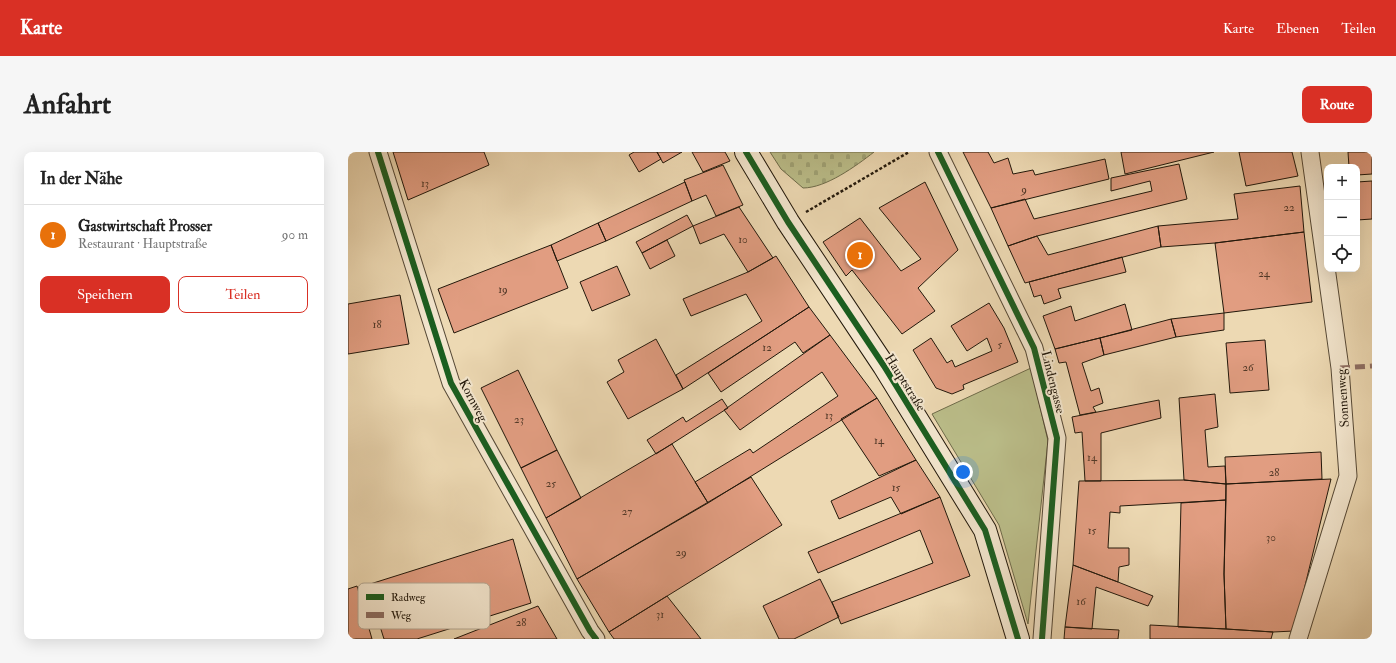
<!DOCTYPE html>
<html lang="de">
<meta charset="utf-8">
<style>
body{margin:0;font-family:"IM FELL Double Pica",serif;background:#f6f6f6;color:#222}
.controls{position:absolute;right:12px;top:12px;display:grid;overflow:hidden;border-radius:8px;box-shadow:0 4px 16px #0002}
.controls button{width:36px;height:36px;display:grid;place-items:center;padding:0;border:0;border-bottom:1px solid #e0e0e0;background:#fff;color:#222;font:20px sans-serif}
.you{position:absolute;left:615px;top:320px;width:14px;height:14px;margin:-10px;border:3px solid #fff;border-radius:50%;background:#1a73e8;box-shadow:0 0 0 6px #1a73e833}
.badge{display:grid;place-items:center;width:26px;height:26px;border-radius:50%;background:#d93025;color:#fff;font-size:13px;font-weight:700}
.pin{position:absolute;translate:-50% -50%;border:2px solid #fff;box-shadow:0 1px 4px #0006}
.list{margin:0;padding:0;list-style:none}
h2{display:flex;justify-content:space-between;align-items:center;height:52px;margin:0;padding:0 16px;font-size:17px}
h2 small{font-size:13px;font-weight:400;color:#767676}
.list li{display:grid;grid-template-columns:26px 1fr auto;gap:12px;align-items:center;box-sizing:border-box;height:60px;padding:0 16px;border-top:1px solid #e0e0e0}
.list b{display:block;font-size:15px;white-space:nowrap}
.list p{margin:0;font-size:13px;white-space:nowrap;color:#767676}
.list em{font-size:13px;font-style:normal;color:#767676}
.actions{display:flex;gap:8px;padding:12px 16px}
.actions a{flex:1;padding:9px 0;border:1px solid #d93025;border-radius:8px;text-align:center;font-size:14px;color:#d93025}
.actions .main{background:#d93025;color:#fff}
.icon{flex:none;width:22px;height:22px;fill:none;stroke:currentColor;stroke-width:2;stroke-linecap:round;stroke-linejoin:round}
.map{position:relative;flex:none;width:1024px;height:487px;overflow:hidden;border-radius:8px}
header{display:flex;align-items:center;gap:24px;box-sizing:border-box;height:56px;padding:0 20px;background:#d93025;color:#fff}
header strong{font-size:19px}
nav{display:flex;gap:22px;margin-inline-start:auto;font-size:14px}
.intro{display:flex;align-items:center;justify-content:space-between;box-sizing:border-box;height:96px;padding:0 24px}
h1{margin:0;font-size:28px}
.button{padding:10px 18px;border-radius:8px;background:#d93025;color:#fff;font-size:14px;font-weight:700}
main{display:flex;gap:24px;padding:0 24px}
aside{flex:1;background:#fff;border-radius:8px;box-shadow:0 4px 16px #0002}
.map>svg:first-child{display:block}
.green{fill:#bbbe8a;stroke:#6e6b4a}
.cemetery{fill:url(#cemetery-stones);stroke:#6e6b4a}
.building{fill:#e19d81;stroke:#22180b}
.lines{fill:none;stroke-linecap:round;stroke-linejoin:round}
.street-casing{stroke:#554835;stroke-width:19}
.secondary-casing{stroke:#22180b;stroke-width:24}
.path{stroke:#22180b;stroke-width:2.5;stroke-dasharray:3 2;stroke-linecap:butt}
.street{stroke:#f3e6ce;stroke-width:17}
.secondary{stroke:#f3e6ce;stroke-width:22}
.quiet{stroke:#8d6e63;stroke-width:5;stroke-dasharray:10 5;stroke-linecap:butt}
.cycleway-casing{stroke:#f3e6ce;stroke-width:8}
.cycleway{stroke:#1b5e20;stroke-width:6}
.labels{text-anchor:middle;stroke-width:4;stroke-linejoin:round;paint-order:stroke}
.number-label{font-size:11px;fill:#523928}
.street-label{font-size:13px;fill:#22180b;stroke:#f3e6ce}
.key{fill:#f3e6ce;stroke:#b4a894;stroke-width:1}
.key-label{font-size:11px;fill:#22180b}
</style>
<header>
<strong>Karte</strong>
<nav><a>Karte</a><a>Ebenen</a><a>Teilen</a></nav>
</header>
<div class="intro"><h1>Anfahrt</h1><a class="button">Route</a></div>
<main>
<aside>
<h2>In der Nähe<small></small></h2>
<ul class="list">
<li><span class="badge" style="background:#e8710a">1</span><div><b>Gastwirtschaft Prosser</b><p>Restaurant · Hauptstraße</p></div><em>90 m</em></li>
</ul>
<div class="actions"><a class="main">Speichern</a><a>Teilen</a></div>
</aside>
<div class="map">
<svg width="1024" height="487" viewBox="0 0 1024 487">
<defs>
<pattern id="cemetery-stones" width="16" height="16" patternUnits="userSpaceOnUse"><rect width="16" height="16" fill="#bbbe8a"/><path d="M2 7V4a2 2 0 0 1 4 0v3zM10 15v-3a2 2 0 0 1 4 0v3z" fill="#a0a376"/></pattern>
</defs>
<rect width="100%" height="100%" fill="#edd9b3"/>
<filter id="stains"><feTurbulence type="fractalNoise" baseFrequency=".005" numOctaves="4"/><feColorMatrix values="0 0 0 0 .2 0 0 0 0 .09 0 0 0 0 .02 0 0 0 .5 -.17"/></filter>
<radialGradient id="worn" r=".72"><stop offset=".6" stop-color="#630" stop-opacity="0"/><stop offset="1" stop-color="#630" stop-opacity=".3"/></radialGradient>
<path class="green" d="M683,216L700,289L680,472L651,373L584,262Z"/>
<path class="cemetery" d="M422,0H526C508,14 478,36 455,36L433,17Z"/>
<path class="building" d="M45,0H136L141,13L60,48Z
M286,0H309L313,7L291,20L281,3Z
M309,0H334L315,11Z
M344,0H377L382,9L355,20Z
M615,0H640L646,11L660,6L665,22L685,18L687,23L757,7L761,27L643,56Z
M773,0H866L777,22Z
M891,0H944L950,24L898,34Z
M1000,0H1024V22L1009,23V15H1001Z
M831,12L839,47L689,84L660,94L643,56L677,47L686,67L804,39L802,29L763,39V26Z
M375,13L395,53L368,64L358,43L344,49L336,28Z
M1024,29V67L1009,68V30Z
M337,30L344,49L258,89L250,71Z
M577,30L610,98L570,136L587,159L554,182L504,118L498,124L475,90L512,66L553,119L573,107L531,56Z
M952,34L956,80L867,91L813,95L810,74L890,67L886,42Z
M391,55L425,106L400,120L376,82L352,92L345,74Z
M339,63L345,74L294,101L288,90Z
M250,71L258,89L209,109L203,93Z
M810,74L813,95L677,131L660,94L689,84L700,103Z
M956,80L964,150L876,161L867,91Z
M319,88L327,104L302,117L294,101Z
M203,93L220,136L106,181L90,137Z
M428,104L461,155L335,237L328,223L414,169L398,142L343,164L335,147L400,120Z
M774,105L778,120L710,137L713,146L696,152L693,143L686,145L681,130Z
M269,114L282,143L244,159L232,130Z
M52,143L61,192L0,202V152Z
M641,151L656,176L670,210L615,233L616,237L604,242L588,236L565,198L583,186L599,211L604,208L607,215L644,199L639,186L619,199L603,174Z
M777,152L784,178L707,197L695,164L723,154L727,169Z
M461,155L482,183L455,201L447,190L373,240L360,221Z
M876,161V178L828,185L823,167Z
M823,167L828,185L756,203L752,186Z
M482,183L529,246L360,351L347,330L402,297L405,301L490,244L474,220L392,278L376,258Z
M752,186L756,203L734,211L743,239L751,236L755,251L745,255L748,260L732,263L718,210L711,211L707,197Z
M308,187L335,237L280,267L259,230L276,220L270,208Z
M917,188L921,238L882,241L878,191Z
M170,218L209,298L173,316L133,236Z
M867,242L870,275L857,278L860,315L877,314L878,332L836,328L831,246Z
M529,246L568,308L531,324L493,267Z
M374,247L380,256L308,302L299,288L335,265L338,270Z
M811,248L813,266L753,281V329H737L734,280L727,281L724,265Z
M324,292L360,351L229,427L198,366Z
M209,298L233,346L198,366L173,316Z
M973,300L974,327L878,332L877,305Z
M568,308L592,345L553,362L543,345L491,367L483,349Z
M403,325L434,373L261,480L229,427Z
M983,327L946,479L925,480L878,477L876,422L878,332Z
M836,328L878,332V348L772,354V361L762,360L760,396H781V413L771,415L770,430L725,413L731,329Z
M592,345L622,424L493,472L484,450L585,411L572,378L470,421L460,400Z
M878,348L876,422L878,477L830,475L833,351Z
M165,387L183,451L69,487H36L19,433Z
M725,413L770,430L805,444L800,454L748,435L744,477L717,475Z
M472,427L491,465L446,487H431L415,454Z
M9,434L24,487H0V437Z
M319,444L353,487H266L261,480Z
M190,454L209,487H106Z
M802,473L878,477L925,480L923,487H802Z
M717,475L771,478L770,487H716Z"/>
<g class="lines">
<defs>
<path id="street" d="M30,0L103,231L242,479L248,487
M590,0L686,196L709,286L694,487
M950,487L1000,324L992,216L962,0"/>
<path id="secondary" d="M398,0L440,70L536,214L637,378L670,487"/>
</defs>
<use href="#street" class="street-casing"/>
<use href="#secondary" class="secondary-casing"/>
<path class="path" d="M458,60L561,0"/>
<use href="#street" class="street"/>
<use href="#secondary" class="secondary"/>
<path class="quiet" d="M992,216L1024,214"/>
<defs>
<path id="cycleway" d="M30,0L103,231L242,479L248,487
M398,0L440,70L536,214L637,378L670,487
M590,0L686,196L709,286L694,487"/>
</defs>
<use href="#cycleway" class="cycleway-casing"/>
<use href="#cycleway" class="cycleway"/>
</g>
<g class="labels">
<g class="number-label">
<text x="77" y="35">13</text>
<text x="676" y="41">9</text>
<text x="941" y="59">22</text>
<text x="395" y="91">10</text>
<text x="916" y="125">24</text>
<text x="155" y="141">19</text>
<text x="29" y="176">18</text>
<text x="652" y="196">5</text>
<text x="419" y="199">12</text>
<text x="900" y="219">26</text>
<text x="481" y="267">13</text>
<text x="171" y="271">23</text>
<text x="531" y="292">14</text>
<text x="744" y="309">14</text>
<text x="926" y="324">28</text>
<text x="203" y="335">25</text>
<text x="548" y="339">15</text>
<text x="279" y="363">27</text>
<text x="744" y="382">15</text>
<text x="923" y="389">30</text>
<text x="333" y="404">29</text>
<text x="733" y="453">16</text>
<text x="312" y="466">31</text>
<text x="173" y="474">28</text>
</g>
<g class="street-label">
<text transform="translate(558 230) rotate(58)" y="5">Hauptstraße</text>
<text transform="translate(706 230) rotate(76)" y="5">Lindengasse</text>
<text transform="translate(994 246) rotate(-94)" y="5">Sonnenweg</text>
<text transform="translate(126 248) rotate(62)" y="5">Kornweg</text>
</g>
</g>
<rect x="10" y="431" width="132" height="46" rx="6" class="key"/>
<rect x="18" y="442" width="18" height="6" fill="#1b5e20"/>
<rect x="18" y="460" width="18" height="6" fill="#8d6e63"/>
<g class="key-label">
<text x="43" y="449">Radweg</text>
<text x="43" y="467">Weg</text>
</g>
<rect width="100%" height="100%" filter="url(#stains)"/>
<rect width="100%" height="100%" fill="url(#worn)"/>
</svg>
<div class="controls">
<button>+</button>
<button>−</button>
<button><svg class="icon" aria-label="locate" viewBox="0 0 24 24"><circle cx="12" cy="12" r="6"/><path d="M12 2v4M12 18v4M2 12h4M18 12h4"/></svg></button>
</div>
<div class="you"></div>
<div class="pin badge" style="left:512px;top:103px;background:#e8710a">1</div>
</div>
</main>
